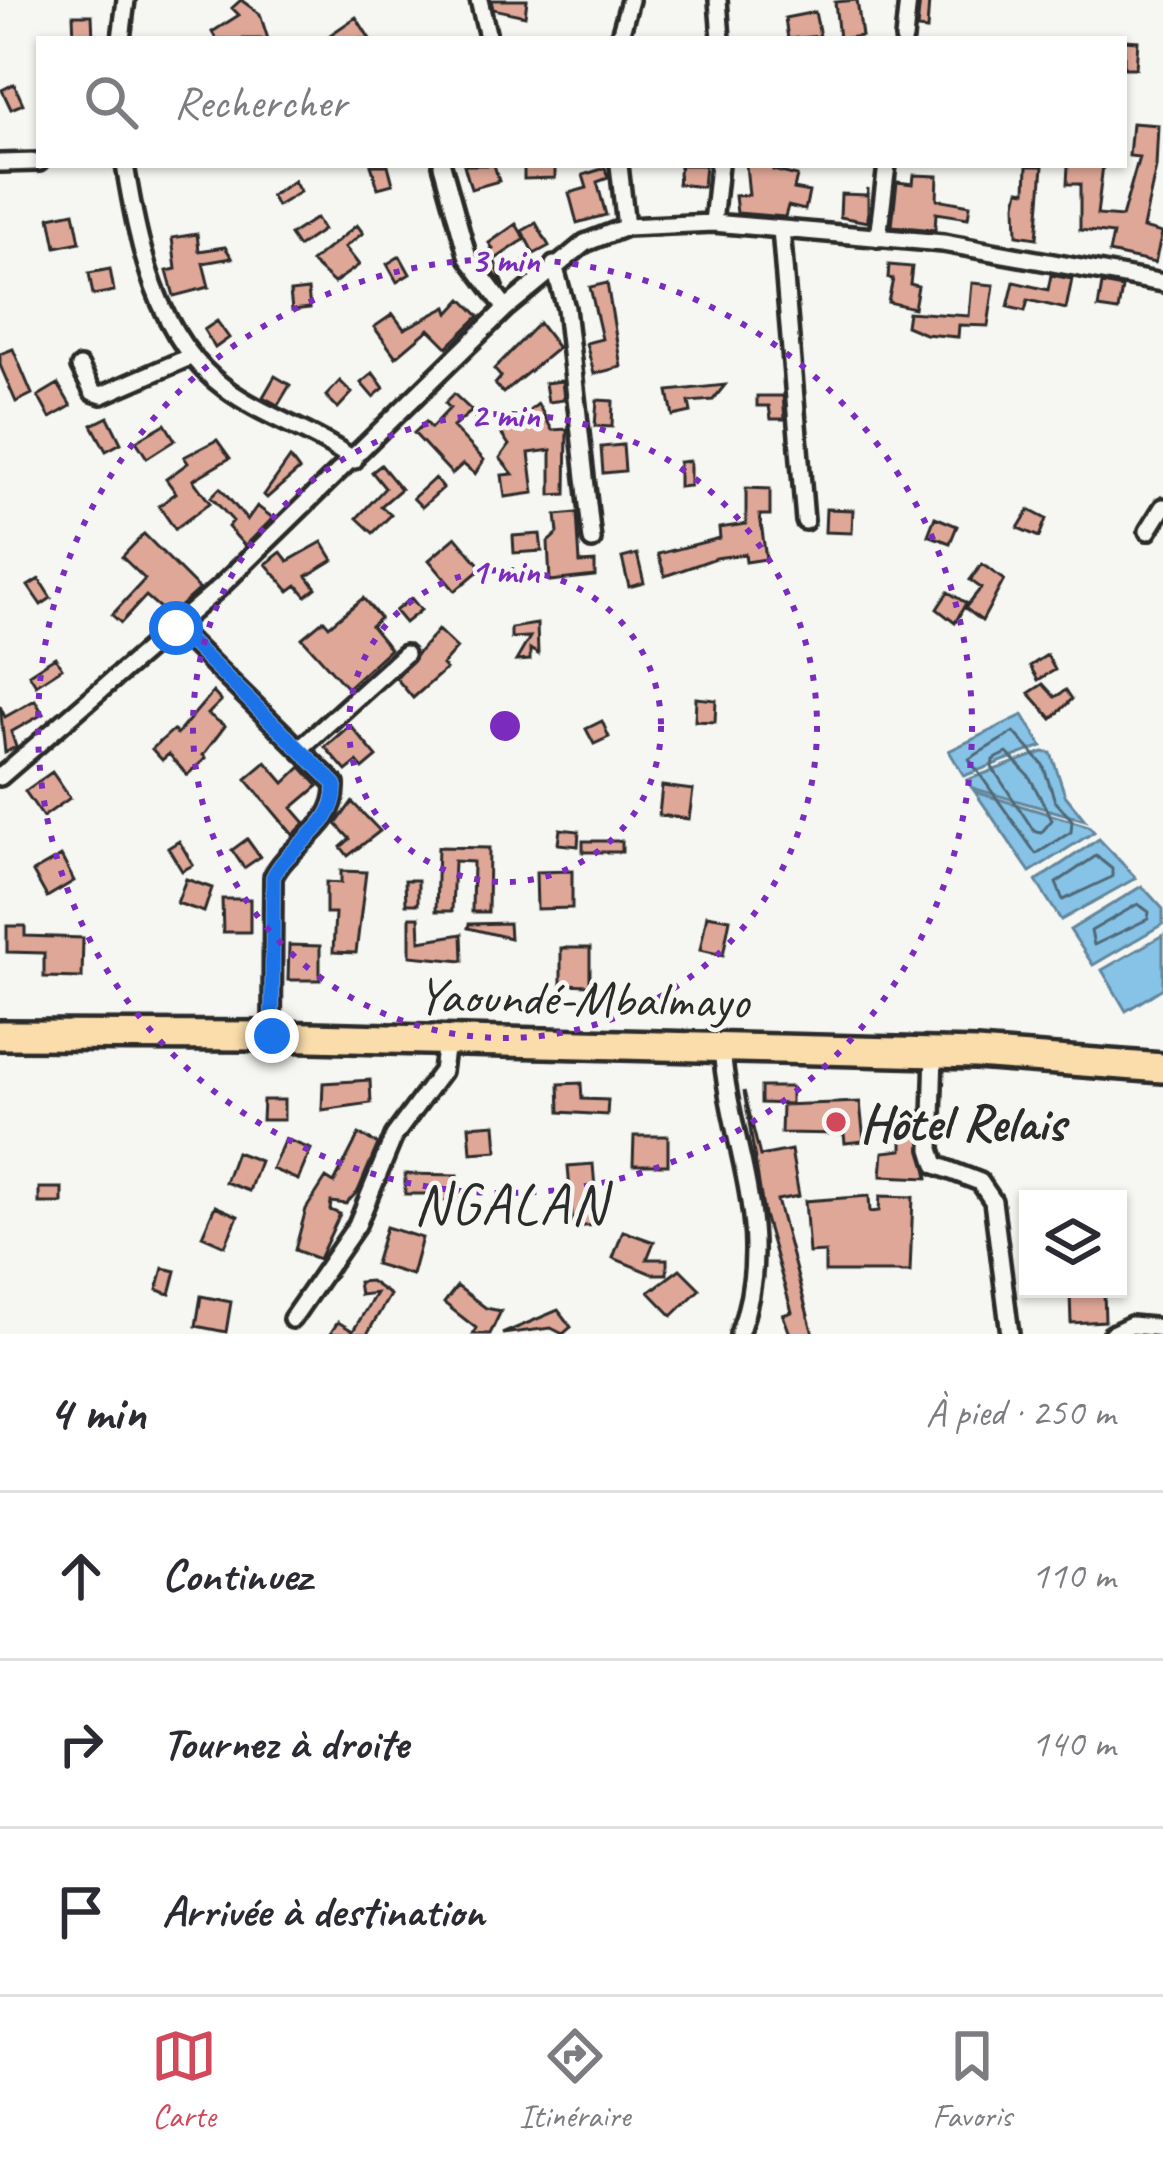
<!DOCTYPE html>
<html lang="fr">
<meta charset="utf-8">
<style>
body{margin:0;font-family:Caveat,sans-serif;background:#f2f2f3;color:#2b2b33}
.controls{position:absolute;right:36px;bottom:36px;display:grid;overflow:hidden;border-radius:0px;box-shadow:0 3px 9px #0004}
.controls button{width:108px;height:108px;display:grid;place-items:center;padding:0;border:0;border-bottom:3px solid #e1e1e2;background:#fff;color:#2b2b33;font:60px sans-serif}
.stop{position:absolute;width:36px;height:36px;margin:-27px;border:9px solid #1a73e8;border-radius:50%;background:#fff}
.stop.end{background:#1a73e8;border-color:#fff;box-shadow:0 3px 12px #0008}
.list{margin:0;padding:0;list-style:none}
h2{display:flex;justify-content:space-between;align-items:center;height:156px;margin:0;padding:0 48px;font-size:51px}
h2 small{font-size:39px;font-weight:400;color:#7c7c81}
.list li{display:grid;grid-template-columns:78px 1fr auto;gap:36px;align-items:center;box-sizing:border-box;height:168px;padding:0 48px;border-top:3px solid #e1e1e2}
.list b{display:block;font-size:45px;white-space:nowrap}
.list em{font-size:39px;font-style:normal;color:#7c7c81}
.icon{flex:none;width:66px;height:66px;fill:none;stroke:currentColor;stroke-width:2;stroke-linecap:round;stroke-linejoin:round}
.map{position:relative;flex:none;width:1163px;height:1334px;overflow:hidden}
.search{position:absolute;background:#fff;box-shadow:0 3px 9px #0004;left:36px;right:36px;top:36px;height:132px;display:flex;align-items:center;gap:30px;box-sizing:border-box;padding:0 42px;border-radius:0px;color:#7c7c81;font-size:45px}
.sheet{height:660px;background:#fff}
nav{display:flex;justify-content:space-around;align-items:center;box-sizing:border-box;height:168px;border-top:3px solid #e1e1e2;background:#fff;font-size:33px;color:#7c7c81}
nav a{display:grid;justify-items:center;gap:6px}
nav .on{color:#d1495b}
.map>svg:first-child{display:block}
.water{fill:#87c3e7;stroke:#62869c;stroke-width:3}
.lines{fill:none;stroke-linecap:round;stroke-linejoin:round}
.shore{stroke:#506876;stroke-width:3}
.building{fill:#dfa797;stroke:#2b2b2b;stroke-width:3}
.minor-casing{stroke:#2b2b2b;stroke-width:24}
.trunk-casing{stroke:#2b2b2b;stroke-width:36}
.minor{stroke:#f6f6f2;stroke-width:15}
.trunk{stroke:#fbddab;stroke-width:27}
.route{stroke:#1a73e8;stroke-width:15}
.ring{fill:none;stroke:#7b2cbf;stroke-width:6;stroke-dasharray:6 12}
.poi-dot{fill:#d1495b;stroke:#f6f6f2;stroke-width:4.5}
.labels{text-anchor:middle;stroke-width:9;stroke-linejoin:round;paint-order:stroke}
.street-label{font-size:51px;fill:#2b2b2b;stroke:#f6f6f2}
.poi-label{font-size:51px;font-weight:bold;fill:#2b2b2b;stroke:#f6f6f2;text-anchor:start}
.quarter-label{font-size:57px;letter-spacing:3px;fill:#2b2b2b;stroke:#f6f6f2}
.centre{fill:#7b2cbf;stroke:#f6f6f2;stroke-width:6}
.ring-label{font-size:36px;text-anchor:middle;font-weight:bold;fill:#7b2cbf;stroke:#f6f6f2;stroke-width:9;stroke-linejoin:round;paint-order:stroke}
</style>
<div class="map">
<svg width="1163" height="1334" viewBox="0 0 1163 1334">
<rect width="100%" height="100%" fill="#f6f6f2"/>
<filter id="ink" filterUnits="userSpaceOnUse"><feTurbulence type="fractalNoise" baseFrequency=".00833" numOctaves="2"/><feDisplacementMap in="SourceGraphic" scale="24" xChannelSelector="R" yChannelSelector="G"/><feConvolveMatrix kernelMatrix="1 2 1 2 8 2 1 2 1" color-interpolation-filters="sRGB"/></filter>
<g filter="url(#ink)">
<path class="water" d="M1023,715L1042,746L964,776L949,751Z
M1043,752L1051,753L1065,795L1085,820L972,788L967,780Z
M975,792L1089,826L1094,832L1030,872Z
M1099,839L1136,878L1061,920L1036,881Z
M1142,886L1163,909V924L1093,965L1070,930Z
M1163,935V988L1126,1011L1102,970Z"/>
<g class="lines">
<path class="shore" d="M1014,732L1043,765L1055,801L1072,820L1071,832L1036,854L969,759Z
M1007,753L1029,776L1052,820L1041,833L1034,831L992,767L993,760Z
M1096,856L1112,869V877L1063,900L1056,883Z
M1138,904L1149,912L1148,919L1094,945L1091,931Z"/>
</g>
<path class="building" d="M241,0L260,14L268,39H216L212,32L239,15L232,8Z
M491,0H527L525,16L493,9Z
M857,0L862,36L839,39L835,2Z
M920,0H929L927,30L917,29Z
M815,12L820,36L788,39L785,18Z
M73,15H92L93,39H74Z
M356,17L370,39H324Z
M1124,40L1138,41L1136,68H1124Z
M14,84L23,104L11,109L2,90Z
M1132,123L1158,125L1156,167L1143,228L1162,233L1155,263L1109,253L1113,234L1080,230V184H1067L1068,165H1103L1097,215L1122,217L1139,157L1129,156Z
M371,165H388L393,184L378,188Z
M464,165H494L499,181L471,189Z
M524,165H555V178L524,179Z
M680,165H705L703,187L678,184Z
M746,165H773V170L797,176L794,189L809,192L805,210L788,206L785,217L737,213L735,196L749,195Z
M1027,166H1043L1037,238L1017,235L1016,204L1019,190L1026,191Z
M605,168L608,178L597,182L606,215L577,223L569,193L587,188L583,175Z
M914,175L938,176L937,199L970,205L968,218L936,213L935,230L892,226L897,182L913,184Z
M294,181L300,192L277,206L271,196Z
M868,188V222L840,217L841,194L867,195Z
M74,212L80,242L56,247L50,217Z
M316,218L323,230L298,247L290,235Z
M536,223L549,246L534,254L522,231Z
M516,224L525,239L494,260L505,287L481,256L493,249L489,243Z
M357,225L363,233L345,247L359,265L334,283L311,262Z
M197,234L199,251L225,247L232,258L203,263L209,287L174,296L167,271L176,269L172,238Z
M400,256L410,274L397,282L387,264Z
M889,265L912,267L910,284L918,286L914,308L888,302L893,279L888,278Z
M110,269L114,291L93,295L89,273Z
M1051,275L1072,279L1066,309L1028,300L1025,311L1008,307L1014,282L1048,290Z
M607,283L621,367L594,374L586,343L602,339L590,287Z
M972,283L994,285L988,326L959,325L958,337L925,334L906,326L908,312L969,316Z
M1102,284L1122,288L1118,311L1098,308Z
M308,290L310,308L292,310L290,292Z
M462,299L479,316L447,347L429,329L396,357L374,327L393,314L404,329L447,307L449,313Z
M217,321L229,338L215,348L204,330Z
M539,323L558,348L503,393L495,384L501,377L494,369Z
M13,349L32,394L16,402L0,365V354Z
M373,373L384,388L373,397L361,383Z
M275,376L290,385L278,405L263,397Z
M340,381L352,393L338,408L326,396Z
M562,381L564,400L548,402L545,383Z
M58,384L71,406L50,418L38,396Z
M725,385L713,400L689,402L691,412L673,416L668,391Z
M454,394L472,411L453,427L484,460L475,474L463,464L452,474L414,433L426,422L431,428L450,408L445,403Z
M757,396H783L785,419H771L769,406H757Z
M597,400L613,401L612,427L595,426Z
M538,404L552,430L567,429L566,494L551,495V450L529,453L534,493L505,497L502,475L513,474L500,458L509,445L501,433Z
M108,417L121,443L106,451L92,425Z
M165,424L175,440L147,458L136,441Z
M217,440L230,458L193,480L210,503L175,529L159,506L176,493L166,479L188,463L184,457Z
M623,445L625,471L603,473L601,447Z
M290,458L299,470L267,498L264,495Z
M690,461V486L679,487V462Z
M381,465L401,489L381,506L391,515L373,533L357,518L385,488L372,472Z
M435,478L443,488L422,507L413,498Z
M220,488L247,520L257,506L273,518L245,546L228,527L233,521L211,497Z
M746,488L770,489V515H760L766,559L746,562L745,554L716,558L665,576L658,554L720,538L719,528L746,524Z
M826,509L853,510L852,533L825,532Z
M1029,510L1046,519L1039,537L1018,528Z
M577,513L580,563L595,562V576L550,581L548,542L558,533L556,515Z
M935,517L957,526L950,543L928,535Z
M144,534L199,589L169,616L146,596L121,623L112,615L145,579L122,557Z
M540,534L542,551L514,553L513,536Z
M456,537L482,568L455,591L429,560Z
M322,542L333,560L307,576L316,588L306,596L297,585L289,591L266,564L281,552L288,561Z
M637,554L644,583L629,587L622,558Z
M982,564L1004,580L982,621L965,608L981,588L970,580Z
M39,579L51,598L41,605L28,586Z
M948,592L966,603L955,623L937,609Z
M363,598L380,618L371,626L390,649L347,688L302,638L324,620L329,626Z
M411,598L421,610L405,623L395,611Z
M537,624L538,654L530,649V660L516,661L530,637L511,638V628Z
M438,630L457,648L442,665L446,669L413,698L396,678Z
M1047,655L1055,670L1038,680L1030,666Z
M55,657L62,668L36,685L29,674Z
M1043,684L1055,697L1066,690L1072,699L1052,719L1029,693Z
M213,692L221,701L208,714L225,726L203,755L206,758L187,775L169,754L162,760L152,749L173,730L177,734Z
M696,698L716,700L715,722L695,721Z
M35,700L43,714L11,732L16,747L5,752L0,706L5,717Z
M602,721L609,737L594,744L586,729Z
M350,725L377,757L363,769L357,762L346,771L325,747Z
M266,762L284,783L301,767L318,786L292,808L305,823L293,835L246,779Z
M52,772L70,798L43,817L25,791Z
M662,786L693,790L689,819L659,815Z
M352,802L380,831L348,856L341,847L350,839L336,824Z
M560,829L579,831L578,846L558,844Z
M247,839L260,857L244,868L232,850Z
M179,841L193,865L182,871L168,848Z
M583,841H622V852H583Z
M438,847L489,848L488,912H472L473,862L454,861L452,911H436Z
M61,856L74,881L47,897L33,872Z
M341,871L366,872L356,953L333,952L335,913H326V882L341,883Z
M572,871V908L537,909L536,872Z
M186,879L212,888L204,912L177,903Z
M405,880H418V904H406Z
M222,899H250V932H223Z
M707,915L730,919L723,955L700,950Z
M410,917H419L420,941L462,934L463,961L410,956Z
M509,923L510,938L468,928L469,924Z
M7,926H25V936L83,938L82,978L44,977V953L7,952Z
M289,945L320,946V980H288Z
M561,948H590V985L561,984Z
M370,1080L371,1103L322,1110L323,1083Z
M581,1083L582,1099L608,1100L607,1115L560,1112L559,1084Z
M761,1087H791V1104L761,1103Z
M744,1091L760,1156L791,1150L799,1196L777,1200L813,1334H790L783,1315L792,1312L764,1215Z
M263,1100H284V1120H262Z
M860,1102L864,1141L845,1143L844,1134L781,1133L782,1105Z
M894,1113H917L928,1178L881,1176L883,1152L902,1150V1128H893Z
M495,1124L497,1151L471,1153L469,1126Z
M359,1134L378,1144L358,1191L346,1204L331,1202L330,1210L340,1214L319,1259L295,1250L306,1209L326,1178L334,1183Z
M634,1136H668V1165H633Z
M285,1139L311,1149L298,1180L272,1169Z
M236,1152L260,1161L249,1191L225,1182Z
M593,1164L598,1225L573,1227L568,1166Z
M405,1174L458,1175L457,1201H439V1194H405Z
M39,1188H62V1203H39Z
M869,1196L870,1212L879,1211L880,1196L913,1197L910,1272H825V1252L809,1253L805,1201Z
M215,1206L238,1216L225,1246L202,1236Z
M386,1227L422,1238L412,1275L375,1264Z
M623,1231L654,1242L647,1259H667V1274H652L613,1258Z
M163,1268L176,1271L170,1294L157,1290Z
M680,1269L700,1289L672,1316L649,1292Z
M370,1281L390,1295L367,1334H330L338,1322L353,1331L376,1293L360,1295L358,1282Z
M457,1286L486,1308L501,1311L490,1334H473L476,1328L444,1303Z
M1104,1292L1105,1321L1071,1323L1070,1294Z
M201,1296L231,1302L226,1332L196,1326Z
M558,1310L571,1327L563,1334L551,1328L502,1334Z"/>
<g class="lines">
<defs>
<path id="minor" d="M479,0L488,37
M718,0L721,39
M121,39L126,0
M619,39L630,0
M904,39L908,0
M0,163L39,162
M125,165C138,243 156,338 225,388C264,417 314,431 354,460
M442,165L468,258L506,308
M619,165L626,227
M713,223L719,165
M781,229L805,521
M878,238L887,165
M554,265L566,308L592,540
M80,367L93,392L102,395L192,356
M1148,531L1163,507
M176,628L335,784C337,829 290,842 273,877L272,1036
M302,747L405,654
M0,777L219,588L506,308L585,243L626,227L713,223L943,243L1163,283
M722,1048C730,1150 778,1231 739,1334
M934,1053L931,1149L936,1165L980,1182L993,1201L1010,1334
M292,1319L357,1225L394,1136L442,1071L446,1043
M1112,1334L1131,1325L1163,1328"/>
<path id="trunk" d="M0,1035L272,1036L976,1054L1163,1068"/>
</defs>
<use href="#minor" class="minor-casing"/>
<use href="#trunk" class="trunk-casing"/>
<use href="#minor" class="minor"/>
<use href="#trunk" class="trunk"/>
</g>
</g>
<g class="lines" filter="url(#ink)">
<path class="route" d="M176,628L335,784C338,828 290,842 273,877L272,1036"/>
</g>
<g class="ring">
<circle cx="505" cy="726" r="156"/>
<circle cx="505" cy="726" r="312"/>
<circle cx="505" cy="726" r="467"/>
</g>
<circle class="poi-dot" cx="836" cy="1122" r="12"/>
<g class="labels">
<g class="street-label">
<text transform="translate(583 997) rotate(1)" y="18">Yaoundé-Mbalmayo</text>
</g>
<g class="poi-label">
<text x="860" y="1140">Hôtel Relais</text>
</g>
<g class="quarter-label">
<text x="511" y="1223">NGALAN</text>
</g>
</g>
<circle cx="505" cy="726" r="18" class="centre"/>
<g class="ring-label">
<text x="505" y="272">3 min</text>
<text x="505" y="427">2 min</text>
<text x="505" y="583">1 min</text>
</g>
</svg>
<div class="controls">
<button><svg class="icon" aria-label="layers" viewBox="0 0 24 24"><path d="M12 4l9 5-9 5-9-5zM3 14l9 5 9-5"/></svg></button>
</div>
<div class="stop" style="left:176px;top:628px"></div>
<div class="stop end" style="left:272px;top:1036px"></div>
<div class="search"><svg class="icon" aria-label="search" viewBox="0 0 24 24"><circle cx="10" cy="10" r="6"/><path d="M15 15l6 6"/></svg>Rechercher</div>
</div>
<section class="sheet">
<h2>4 min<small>À pied · 250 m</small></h2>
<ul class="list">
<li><svg class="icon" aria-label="ahead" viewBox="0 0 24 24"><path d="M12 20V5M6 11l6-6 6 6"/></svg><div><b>Continuez</b></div><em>110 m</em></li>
<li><svg class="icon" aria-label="right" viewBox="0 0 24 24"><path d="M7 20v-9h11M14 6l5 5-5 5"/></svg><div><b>Tournez à droite</b></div><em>140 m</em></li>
<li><svg class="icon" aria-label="arrive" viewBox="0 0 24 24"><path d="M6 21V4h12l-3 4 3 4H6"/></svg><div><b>Arrivée à destination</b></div></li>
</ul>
</section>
<nav>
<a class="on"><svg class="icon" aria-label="map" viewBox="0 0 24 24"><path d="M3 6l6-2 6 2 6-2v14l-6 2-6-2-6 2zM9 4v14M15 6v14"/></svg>Carte</a>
<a><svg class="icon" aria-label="directions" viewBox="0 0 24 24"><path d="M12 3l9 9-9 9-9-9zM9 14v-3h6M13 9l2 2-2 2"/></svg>Itinéraire</a>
<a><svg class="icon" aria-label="saved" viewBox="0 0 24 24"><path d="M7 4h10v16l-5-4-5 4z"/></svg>Favoris</a>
</nav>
